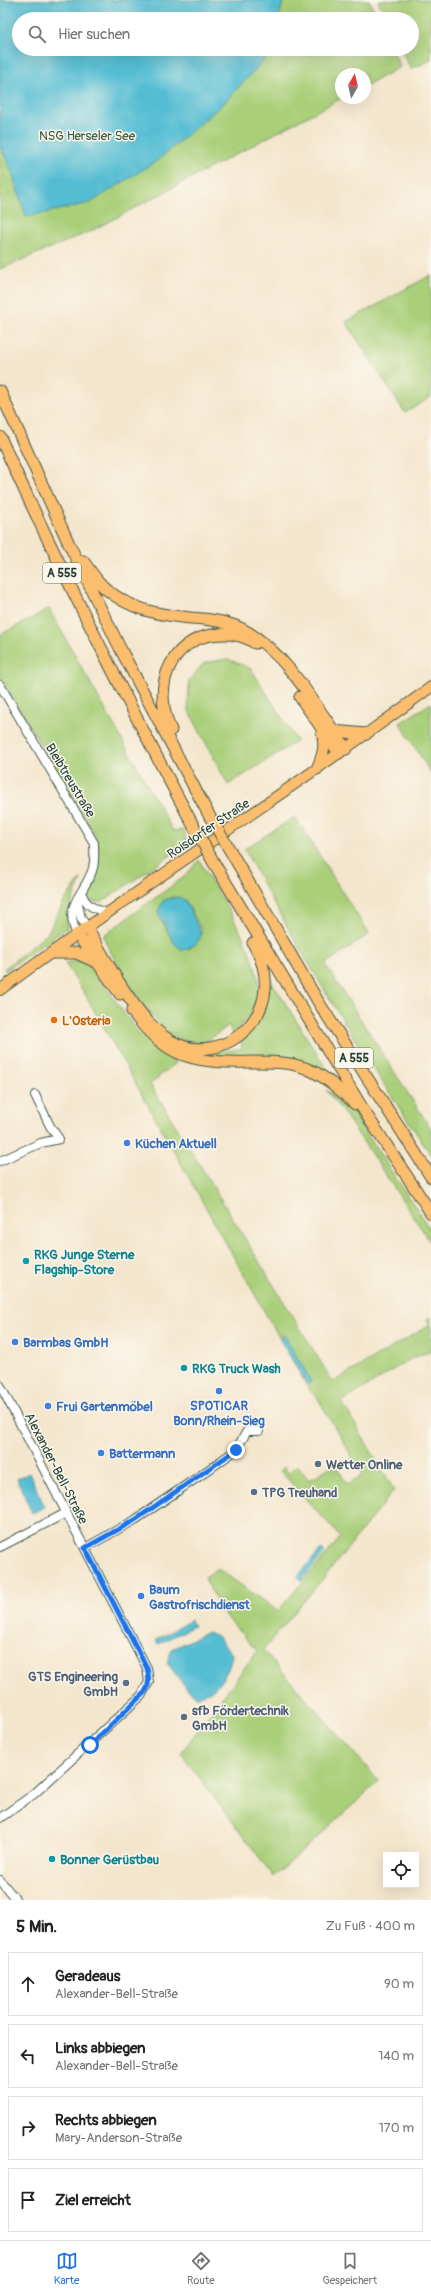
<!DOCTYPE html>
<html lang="de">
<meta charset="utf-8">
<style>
body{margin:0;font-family:Pangolin,sans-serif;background:#f2f2f2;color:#222}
.controls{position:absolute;right:12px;bottom:12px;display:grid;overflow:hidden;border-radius:0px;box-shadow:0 4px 16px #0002}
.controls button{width:36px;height:36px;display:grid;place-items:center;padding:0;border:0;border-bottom:1px solid #e0e0e0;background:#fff;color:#222;font:20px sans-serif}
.compass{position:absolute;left:335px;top:68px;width:36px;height:36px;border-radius:50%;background:#fff;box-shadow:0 4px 16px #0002;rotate:8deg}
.stop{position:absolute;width:12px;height:12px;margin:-9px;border:3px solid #1a73e8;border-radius:50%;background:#fff}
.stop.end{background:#1a73e8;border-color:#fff;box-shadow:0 1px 4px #0008}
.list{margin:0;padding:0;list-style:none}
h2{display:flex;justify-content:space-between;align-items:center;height:52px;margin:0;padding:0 16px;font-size:17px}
h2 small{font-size:13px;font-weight:400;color:#767676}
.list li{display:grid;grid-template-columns:26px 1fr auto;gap:12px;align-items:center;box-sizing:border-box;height:64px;margin:0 8px 8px;padding:0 8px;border:1px solid #e0e0e0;border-radius:0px}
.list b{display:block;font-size:15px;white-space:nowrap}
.list p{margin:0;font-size:13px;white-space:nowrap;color:#767676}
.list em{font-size:13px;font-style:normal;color:#767676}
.icon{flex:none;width:22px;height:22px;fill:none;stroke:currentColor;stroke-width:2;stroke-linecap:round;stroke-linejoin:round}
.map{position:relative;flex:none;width:431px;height:1900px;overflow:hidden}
.search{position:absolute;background:#fff;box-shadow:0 4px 16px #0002;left:12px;right:12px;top:12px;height:44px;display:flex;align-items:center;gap:10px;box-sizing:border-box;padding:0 14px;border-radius:22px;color:#767676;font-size:15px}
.sheet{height:340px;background:#fff}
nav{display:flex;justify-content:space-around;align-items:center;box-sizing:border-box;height:56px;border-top:1px solid #e0e0e0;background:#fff;font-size:11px;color:#767676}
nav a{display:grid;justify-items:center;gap:2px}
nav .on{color:#1a73e8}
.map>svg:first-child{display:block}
.green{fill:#a9cf79;stroke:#648656;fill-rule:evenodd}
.water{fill:#55bdd3;stroke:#3a7d84}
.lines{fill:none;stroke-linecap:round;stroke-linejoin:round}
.minor-casing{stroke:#3f564b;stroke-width:10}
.major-casing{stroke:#3f564b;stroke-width:12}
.highway-casing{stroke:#3f564b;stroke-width:13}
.minor{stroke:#fff;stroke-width:8}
.major{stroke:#fbbd6e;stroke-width:10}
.highway{stroke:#fbbd6e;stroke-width:11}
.highway-bridge-casing{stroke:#3f564b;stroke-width:13;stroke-linecap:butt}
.highway-bridge{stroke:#fbbd6e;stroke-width:11}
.route{stroke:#1a73e8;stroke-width:5}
.food-dot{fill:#e8710a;stroke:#fbf7ec;stroke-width:1.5}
.shop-dot{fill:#3f7fe0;stroke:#fbf7ec;stroke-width:1.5}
.culture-dot{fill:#0f9aa8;stroke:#fbf7ec;stroke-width:1.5}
.service-dot{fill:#5c6f8a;stroke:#fbf7ec;stroke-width:1.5}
.labels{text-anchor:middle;stroke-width:3;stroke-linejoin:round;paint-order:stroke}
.shield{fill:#fbf7ec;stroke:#61756b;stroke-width:1}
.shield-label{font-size:12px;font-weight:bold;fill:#1f3d34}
.park-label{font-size:13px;fill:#3b5a42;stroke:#fbf7ec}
.street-label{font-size:13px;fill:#1f3d34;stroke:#fbf7ec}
.food-label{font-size:13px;font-weight:bold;fill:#c56008;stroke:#fbf7ec;text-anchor:start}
.shop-label{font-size:13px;font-weight:bold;fill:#366cbe;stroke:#fbf7ec;text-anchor:start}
.culture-label{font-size:13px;font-weight:bold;fill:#0d838f;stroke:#fbf7ec;text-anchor:start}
.service-label{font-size:13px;font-weight:bold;fill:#4e5e75;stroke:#fbf7ec;text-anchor:start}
</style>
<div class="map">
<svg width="431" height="1900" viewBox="0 0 431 1900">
<rect width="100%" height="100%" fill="#fbf7ec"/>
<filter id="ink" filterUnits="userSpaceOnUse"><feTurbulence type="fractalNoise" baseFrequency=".025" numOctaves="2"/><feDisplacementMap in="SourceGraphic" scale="8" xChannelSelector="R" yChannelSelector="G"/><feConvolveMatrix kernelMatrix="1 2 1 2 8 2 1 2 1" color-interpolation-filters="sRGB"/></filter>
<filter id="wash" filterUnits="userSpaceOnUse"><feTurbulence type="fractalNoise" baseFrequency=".012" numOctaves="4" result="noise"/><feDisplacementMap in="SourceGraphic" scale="16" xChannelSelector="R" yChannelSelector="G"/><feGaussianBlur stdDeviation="0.9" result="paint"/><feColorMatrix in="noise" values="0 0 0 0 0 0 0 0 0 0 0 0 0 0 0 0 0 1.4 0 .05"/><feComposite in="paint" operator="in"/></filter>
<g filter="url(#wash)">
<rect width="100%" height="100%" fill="#f4e6cd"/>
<path class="green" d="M0,0H369L378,19H19V49H392L400,67L365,86V74H341L342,98L91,231L0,269Z
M378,0H431V60L411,69L401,49H412V19H387Z
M431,275V397L405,413L346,322Z
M49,609L173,831L184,830L187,844L102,902H92L87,895C93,867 105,864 94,833L0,677V635Z
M228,659L251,669L297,741L228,785L188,709L189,680L204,663Z
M431,703V773L400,723Z
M295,817L369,934L325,964L431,1129V1155C364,1057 300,954 244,849Z
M199,860C215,888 272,972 257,1003C252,1014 241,1025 233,1035L229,1025L205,1043C197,1041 186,1042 178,1038C153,1027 115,964 104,938V935L184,877ZM174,897L185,900L201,929L191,948L182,950L174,943L158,915V911L164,900Z
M81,879L67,915V928L5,971L4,969L47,934L65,900Z
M82,960L100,979L139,1034L177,1062L150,1084L333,1382L430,1325L427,1319L431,1316V1351L412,1358L342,1402L394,1490L331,1569L263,1650L379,1781L274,1877L181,1753L257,1651L223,1613L204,1577L218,1569L278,1611L341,1537L280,1471L284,1467L288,1473L297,1465L309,1480L335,1464L347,1484L363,1475L317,1397L309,1390L85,994L65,963Z
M269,977L332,1078L303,1062L264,1056L230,1058L191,1053L242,1049L241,1040Z
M326,1090L337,1097L351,1110L431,1231V1243L346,1116Z"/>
<path class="water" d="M0,0H284L278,19H19V49H268L264,60L225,102L158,160L90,203L26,217L12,173L0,145Z
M178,897L185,900L201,933C200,944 192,947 182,950L174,943L158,911L164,900Z
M284,1335L311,1381L307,1384L279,1338Z
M29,1473L45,1507L32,1513L17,1479Z
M321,1549L325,1552L301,1581L297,1577Z
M191,1620L194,1626L158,1644L156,1640Z
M208,1632L217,1636L232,1654C231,1671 215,1695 196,1696L187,1689L167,1663L172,1649Z"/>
</g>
<g filter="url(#ink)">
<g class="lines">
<defs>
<path id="minor" d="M0,685L94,843C94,852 95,859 93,868C86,893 62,905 77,934
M81,892C86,906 93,908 106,913
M77,899L81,918L87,927
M0,1161L41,1143L59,1139L50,1126L35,1095
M0,1385L147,1668L149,1682L141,1696L34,1794L0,1818
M0,1547L66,1513
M85,1548L135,1520L201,1475L236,1450L247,1431H259
M0,1880L16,1900"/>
<path id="major" d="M0,990C141,885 290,792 431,687"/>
<path id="highway" d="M0,391L69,544L122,652L210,817
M0,437C60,569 125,698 193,825
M83,561C90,570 97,582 106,589C131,610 159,615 191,618C208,619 228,621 244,630C288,654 317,708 346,749
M300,697L339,753
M171,730C150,686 172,632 226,634C235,634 247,637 255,643
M333,731L366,734
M317,769C323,755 326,746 322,732
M231,852L319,1003L431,1177
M214,863L366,1114L431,1213
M87,927C106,961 138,1022 171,1041C211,1064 262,1033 265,989C267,972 261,957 253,943
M77,934L120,994
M52,953H76L94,961
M132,1011C167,1061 198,1063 255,1062C274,1062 295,1062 312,1071C329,1079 342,1092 355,1104"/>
</defs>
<use href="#minor" class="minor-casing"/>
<use href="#major" class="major-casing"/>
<use href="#highway" class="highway-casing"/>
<use href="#minor" class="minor"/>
<use href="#major" class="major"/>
<use href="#highway" class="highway"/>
<defs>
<path id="highway-bridge" d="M210,817L231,852
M193,825L214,863"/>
</defs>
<use href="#highway-bridge" class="highway-bridge-casing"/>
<use href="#highway-bridge" class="highway-bridge"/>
</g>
</g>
<g class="lines" filter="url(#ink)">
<path class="route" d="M90,1745L145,1692C150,1684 149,1677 147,1668L85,1548L135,1520L236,1450"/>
</g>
<circle class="food-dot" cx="54" cy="1020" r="4"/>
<g class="shop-dot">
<circle cx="127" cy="1143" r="4"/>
<circle cx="15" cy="1342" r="4"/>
<circle cx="219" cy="1391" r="4"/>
<circle cx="48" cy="1406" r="4"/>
<circle cx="101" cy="1453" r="4"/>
<circle cx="141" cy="1596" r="4"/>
</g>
<g class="culture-dot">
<circle cx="26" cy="1261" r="4"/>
<circle cx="184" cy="1368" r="4"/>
<circle cx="52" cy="1859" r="4"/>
</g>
<g class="service-dot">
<circle cx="318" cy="1464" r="4"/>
<circle cx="254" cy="1492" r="4"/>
<circle cx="126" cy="1683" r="4"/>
<circle cx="184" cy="1717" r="4"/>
</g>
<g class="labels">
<g class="shield">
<rect x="43" y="563" width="38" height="20" rx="3"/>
<rect x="335" y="1048" width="38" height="20" rx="3"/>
</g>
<g class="shield-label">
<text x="62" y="577">A 555</text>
<text x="354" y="1062">A 555</text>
</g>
<g class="park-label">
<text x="87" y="140">NSG Herseler See</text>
</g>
<g class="street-label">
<text transform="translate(71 780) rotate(59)" y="5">Bleibtreustraße</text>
<text transform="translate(208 828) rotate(-34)" y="5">Roisdorfer Straße</text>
<text transform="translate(57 1468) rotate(63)" y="5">Alexander-Bell-Straße</text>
</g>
<g class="food-label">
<text x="62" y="1025">L'Osteria</text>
</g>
<g class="shop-label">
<text x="135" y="1148">Küchen Aktuell</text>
<text x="23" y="1347">Barmbas GmbH</text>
<text x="219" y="1410" text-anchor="middle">SPOTICAR<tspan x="219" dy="15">Bonn/Rhein-Sieg</tspan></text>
<text x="56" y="1411">Frui Gartenmöbel</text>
<text x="109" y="1458">Battermann</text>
<text x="149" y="1594">Baum<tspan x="149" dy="15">Gastrofrischdienst</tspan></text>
</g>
<g class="culture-label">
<text x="34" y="1259">RKG Junge Sterne<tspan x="34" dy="15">Flagship-Store</tspan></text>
<text x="192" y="1373">RKG Truck Wash</text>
<text x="60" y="1864">Bonner Gerüstbau</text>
</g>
<g class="service-label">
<text x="326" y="1469">Wetter Online</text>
<text x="262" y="1497">TPG Treuhand</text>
<text x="118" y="1681" text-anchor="end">GTS Engineering<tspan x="118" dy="15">GmbH</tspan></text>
<text x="192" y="1715">sfb Fördertechnik<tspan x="192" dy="15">GmbH</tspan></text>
</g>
</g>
</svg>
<div class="controls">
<button><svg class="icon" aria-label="locate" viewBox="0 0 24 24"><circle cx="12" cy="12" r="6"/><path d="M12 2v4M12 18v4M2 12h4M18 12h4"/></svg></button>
</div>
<svg class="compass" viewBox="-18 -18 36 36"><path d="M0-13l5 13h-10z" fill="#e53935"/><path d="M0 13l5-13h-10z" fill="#767676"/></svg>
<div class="stop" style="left:90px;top:1745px"></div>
<div class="stop end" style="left:236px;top:1450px"></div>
<div class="search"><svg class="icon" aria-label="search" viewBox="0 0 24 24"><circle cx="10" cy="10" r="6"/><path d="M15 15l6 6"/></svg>Hier suchen</div>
</div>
<section class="sheet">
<h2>5 Min.<small>Zu Fuß · 400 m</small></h2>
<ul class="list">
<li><svg class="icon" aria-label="ahead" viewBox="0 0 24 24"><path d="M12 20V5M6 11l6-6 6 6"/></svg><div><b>Geradeaus</b><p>Alexander-Bell-Straße</p></div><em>90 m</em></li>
<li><svg class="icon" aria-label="left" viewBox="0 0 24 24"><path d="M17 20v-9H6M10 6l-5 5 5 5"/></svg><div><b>Links abbiegen</b><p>Alexander-Bell-Straße</p></div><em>140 m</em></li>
<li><svg class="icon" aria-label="right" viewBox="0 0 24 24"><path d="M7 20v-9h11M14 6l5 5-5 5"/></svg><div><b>Rechts abbiegen</b><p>Mary-Anderson-Straße</p></div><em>170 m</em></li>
<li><svg class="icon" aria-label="arrive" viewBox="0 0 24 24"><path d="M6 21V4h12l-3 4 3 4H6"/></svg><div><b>Ziel erreicht</b></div></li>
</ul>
</section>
<nav>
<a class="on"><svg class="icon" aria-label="map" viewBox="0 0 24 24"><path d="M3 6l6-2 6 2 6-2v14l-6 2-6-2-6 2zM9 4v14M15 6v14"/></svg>Karte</a>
<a><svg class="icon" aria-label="directions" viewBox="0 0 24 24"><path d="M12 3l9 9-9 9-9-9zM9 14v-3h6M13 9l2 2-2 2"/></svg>Route</a>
<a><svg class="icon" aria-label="saved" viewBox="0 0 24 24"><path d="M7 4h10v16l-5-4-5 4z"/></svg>Gespeichert</a>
</nav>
